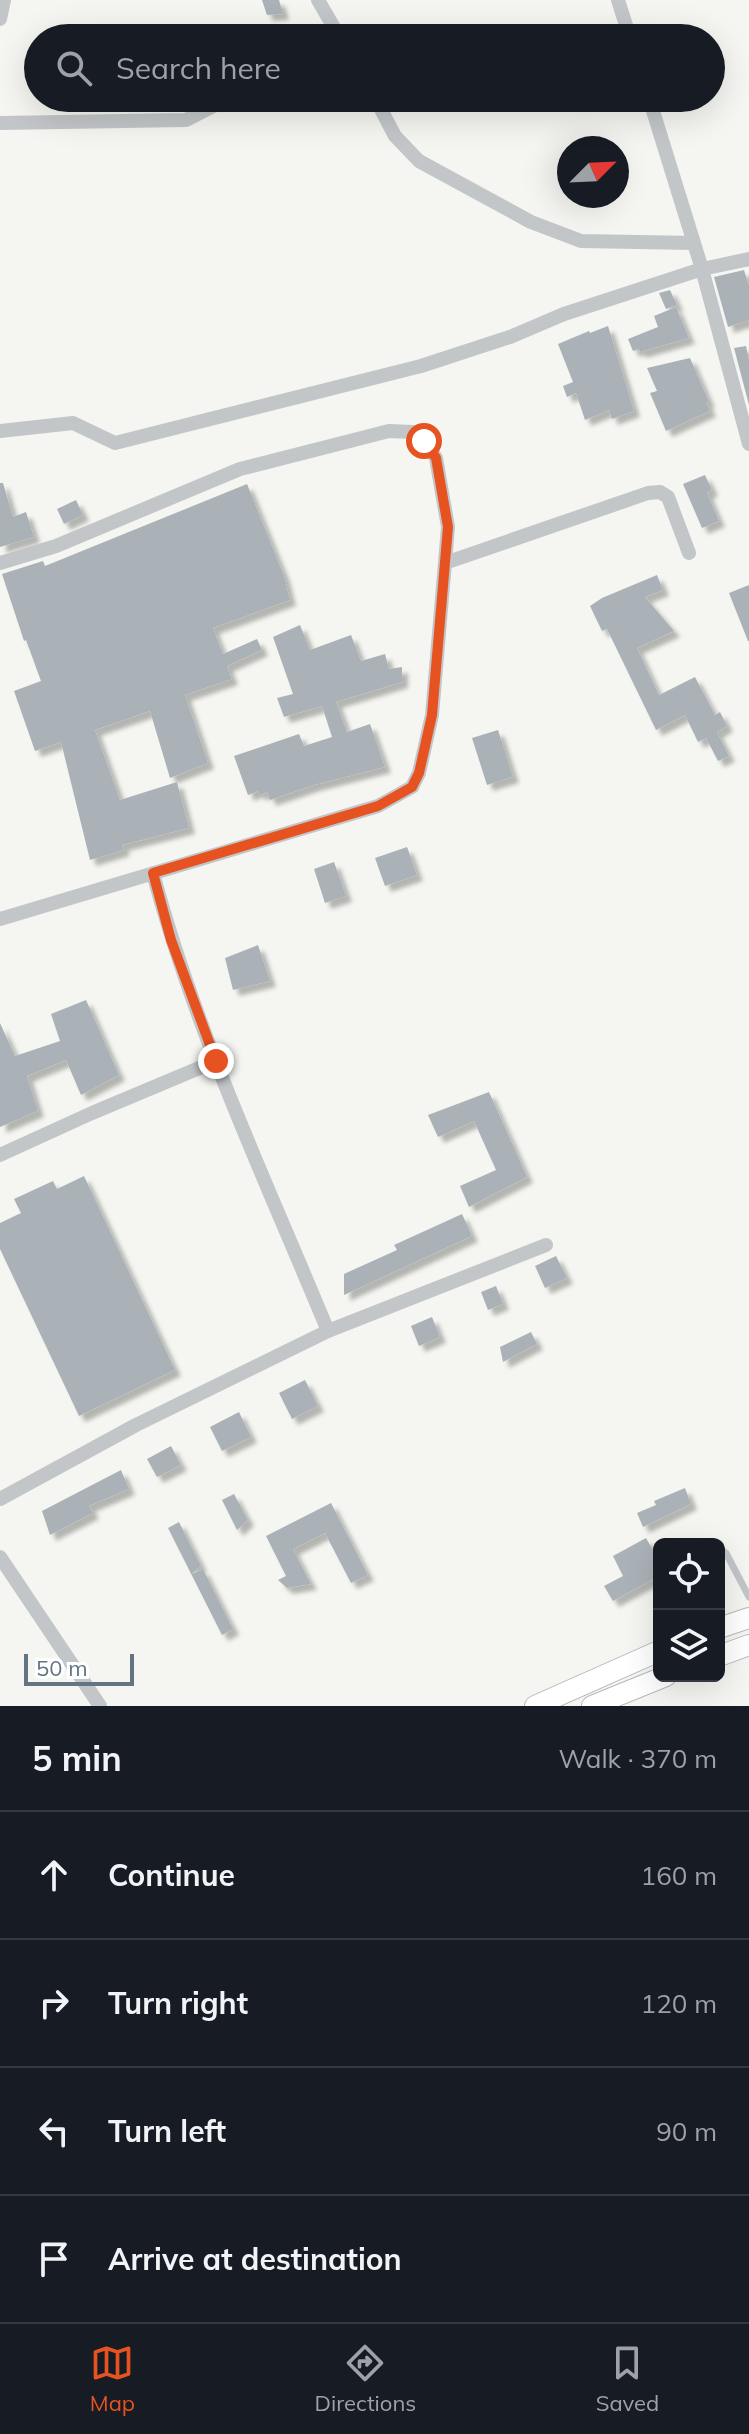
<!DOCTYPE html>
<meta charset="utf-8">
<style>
body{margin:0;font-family:Mulish,sans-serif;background:#242831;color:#f1f3f6}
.controls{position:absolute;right:24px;bottom:24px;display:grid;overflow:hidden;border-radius:12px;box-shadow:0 8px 32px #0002}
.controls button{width:72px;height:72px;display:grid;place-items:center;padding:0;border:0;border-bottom:2px solid #363941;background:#171b24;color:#f1f3f6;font:40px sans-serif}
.compass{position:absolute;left:557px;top:136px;width:72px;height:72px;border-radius:50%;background:#171b24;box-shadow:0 8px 32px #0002;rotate:66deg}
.scale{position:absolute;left:24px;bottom:20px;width:110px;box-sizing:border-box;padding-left:8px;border:4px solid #637483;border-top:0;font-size:22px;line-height:28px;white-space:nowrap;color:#637483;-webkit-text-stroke:6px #fff;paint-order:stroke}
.stop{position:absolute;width:24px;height:24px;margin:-18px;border:6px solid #e65320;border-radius:50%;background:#fff}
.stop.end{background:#e65320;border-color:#fff;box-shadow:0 2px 8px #0008}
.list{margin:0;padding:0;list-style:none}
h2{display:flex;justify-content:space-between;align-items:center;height:104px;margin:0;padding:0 32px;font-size:34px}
h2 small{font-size:26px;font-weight:400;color:#9ea1a6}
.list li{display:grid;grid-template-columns:52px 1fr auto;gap:24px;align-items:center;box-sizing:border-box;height:128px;padding:0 32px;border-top:2px solid #363941}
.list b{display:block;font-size:30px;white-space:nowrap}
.list em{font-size:26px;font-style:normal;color:#9ea1a6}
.icon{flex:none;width:44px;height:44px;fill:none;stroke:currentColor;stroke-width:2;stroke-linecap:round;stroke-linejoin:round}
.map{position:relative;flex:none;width:749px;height:1706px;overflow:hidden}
.search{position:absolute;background:#171b24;box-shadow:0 8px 32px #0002;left:24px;right:24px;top:24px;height:88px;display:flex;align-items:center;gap:20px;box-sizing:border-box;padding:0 28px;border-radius:44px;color:#9ea1a6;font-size:30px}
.sheet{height:616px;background:#171b24}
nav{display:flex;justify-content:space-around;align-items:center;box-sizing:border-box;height:112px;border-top:2px solid #363941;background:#171b24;font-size:22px;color:#9ea1a6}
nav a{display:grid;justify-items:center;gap:4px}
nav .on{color:#e65320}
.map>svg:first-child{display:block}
.building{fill:#aab2b8;filter:url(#shadow)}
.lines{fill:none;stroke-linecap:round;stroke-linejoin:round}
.primary-casing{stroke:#b5b9bd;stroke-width:22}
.service{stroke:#c2c6c9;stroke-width:7}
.minor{stroke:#c2c6c9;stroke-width:14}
.primary{stroke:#fff;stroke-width:20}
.route{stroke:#e65320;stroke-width:10}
</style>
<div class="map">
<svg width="749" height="1706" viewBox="0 0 749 1706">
<defs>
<filter id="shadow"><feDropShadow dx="6" dy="6" stdDeviation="2" flood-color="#0004"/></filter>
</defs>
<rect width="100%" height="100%" fill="#f5f5f1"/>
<path class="building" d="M262,0H279L283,14L267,15Z
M744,270L749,286V320L728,327L714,277Z
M670,290L677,305L666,309L659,293Z
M676,307L689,338L640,352L639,349L633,351L628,339L658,327L654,316Z
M608,326L634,411L612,419L609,410L585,420L576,393L567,397L563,386L573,382L558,344L589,331L590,333Z
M746,346L749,360V405L734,348Z
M690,358L709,402H706L710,411L666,431L650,393L657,391L647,368Z
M705,475L712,490L707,493L719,521L702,528L683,484Z
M0,483H3L13,517L26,512L34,537L0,547Z
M247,484L284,576L290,600L213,628L223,654L257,639L262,650L227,666L232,679L185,695L208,763L170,778L150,711L95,730L120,800L177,782L189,828L122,845L124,850L90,860L61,742L35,751L14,691L41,681L26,640L24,641L2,574L43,561L45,566Z
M76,500L83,515L64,524L57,509Z
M657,575L663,590L645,597L674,631L637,648L659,695L695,677L715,715L720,712L727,726L717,732L729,756L718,761L706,738L698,742L685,715L656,730L607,629L602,631L590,606L602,598Z
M749,585V641H748L729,593Z
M300,625L310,650L351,635L361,661L385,654L389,669L402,667V682L336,702L347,732L370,724L385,767L314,785L270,800L267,792L260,795L258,791L248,795L234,756L299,734L304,746L332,737L322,706L284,717L277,698L293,694L273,637Z
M498,730L513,777L487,785L472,738Z
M407,847L417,875L385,886L375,858Z
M334,862L346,896L325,903L314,869Z
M258,945L270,981L233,990L225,958Z
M86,1000L119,1075L81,1095L66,1060L27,1076L38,1111L0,1127V1023L15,1056L60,1041L51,1014Z
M489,1092L527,1177L469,1207L460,1186L496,1170L474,1121L438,1137L428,1115Z
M84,1176L175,1370L79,1416L0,1249V1223L21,1213L14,1199L53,1181L57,1189Z
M462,1214L472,1236L344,1295V1274L397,1250L394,1245Z
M556,1256L567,1278L545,1288L535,1266Z
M496,1286L503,1304L488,1310L481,1292Z
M432,1317L440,1337L419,1346L411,1326Z
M531,1332L537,1344L503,1362L500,1347Z
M305,1380L318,1406L292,1419L279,1393Z
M239,1412L251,1437L222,1451L210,1427Z
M171,1446L181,1465L157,1477L147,1459Z
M121,1470L129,1489L89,1506L93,1513L50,1535L42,1511Z
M685,1488L691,1504L643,1527L637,1513L656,1505L654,1501Z
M234,1494L248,1520L237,1530L222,1500Z
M331,1503L368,1575L351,1583L325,1533L293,1549L311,1584L287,1588L278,1580L286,1576L266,1536Z
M179,1522L201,1566L192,1574L203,1569L233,1629L222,1635L168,1528Z
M646,1538L659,1561V1576L613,1601L604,1586L623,1576L613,1556Z"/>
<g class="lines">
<defs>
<path id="primary" d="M719,1628L749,1618
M719,1656L749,1645
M535,1706L659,1651
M592,1706L666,1676"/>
</defs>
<use href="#primary" class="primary-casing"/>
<path class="service" d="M719,1548L726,1553L749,1597"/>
<path class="minor" d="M318,0L340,38
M618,0L630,38
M0,19L4,0
M375,98L395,136L419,161L531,222L581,241L694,243
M649,98L702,269L749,444
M0,123L186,120L229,98
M0,431L73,423L115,443L421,366L510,337L564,314L702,269L749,259
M0,563L56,546L240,469L389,431L413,432L424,441L436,458L448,527L432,715L419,773L412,787L378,806L0,919
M445,563L648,493L660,492L668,497L689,553
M153,873C195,1031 266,1181 328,1331
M0,1155L92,1113L216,1061
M0,1499L136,1425L328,1331L546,1245
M0,1557L100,1706"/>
<use href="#primary" class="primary"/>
</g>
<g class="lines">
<path class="route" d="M216,1061L171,940L153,873L378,806L412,787L419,773L432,715L448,527L436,458L424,441"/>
</g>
</svg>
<div class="controls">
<button><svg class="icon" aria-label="locate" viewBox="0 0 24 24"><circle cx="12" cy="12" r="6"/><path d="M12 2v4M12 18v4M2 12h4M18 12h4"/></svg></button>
<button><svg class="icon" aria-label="layers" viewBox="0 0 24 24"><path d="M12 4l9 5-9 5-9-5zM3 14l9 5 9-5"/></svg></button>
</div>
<svg class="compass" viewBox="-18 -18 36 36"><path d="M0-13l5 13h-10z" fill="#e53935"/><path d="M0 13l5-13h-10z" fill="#9ea1a6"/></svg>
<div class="scale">50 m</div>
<div class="stop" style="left:424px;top:441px"></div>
<div class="stop end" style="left:216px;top:1061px"></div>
<div class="search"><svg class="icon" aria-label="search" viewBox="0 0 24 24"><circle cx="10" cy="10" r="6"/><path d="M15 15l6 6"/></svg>Search here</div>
</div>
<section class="sheet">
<h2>5 min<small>Walk · 370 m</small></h2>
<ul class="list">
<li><svg class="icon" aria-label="ahead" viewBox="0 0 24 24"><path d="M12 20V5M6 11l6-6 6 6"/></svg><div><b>Continue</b></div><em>160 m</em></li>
<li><svg class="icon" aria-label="right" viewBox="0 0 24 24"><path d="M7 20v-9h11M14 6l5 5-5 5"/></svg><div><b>Turn right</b></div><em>120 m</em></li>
<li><svg class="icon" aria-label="left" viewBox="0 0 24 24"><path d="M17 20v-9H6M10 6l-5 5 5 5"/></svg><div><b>Turn left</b></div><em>90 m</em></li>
<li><svg class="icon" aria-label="arrive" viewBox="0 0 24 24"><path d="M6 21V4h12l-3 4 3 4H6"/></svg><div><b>Arrive at destination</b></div></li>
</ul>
</section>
<nav>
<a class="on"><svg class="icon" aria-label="map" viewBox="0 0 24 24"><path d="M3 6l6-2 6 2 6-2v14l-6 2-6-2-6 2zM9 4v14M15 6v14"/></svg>Map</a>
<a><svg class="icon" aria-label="directions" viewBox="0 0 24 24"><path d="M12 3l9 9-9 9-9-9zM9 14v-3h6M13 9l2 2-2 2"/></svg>Directions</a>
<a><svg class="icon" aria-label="saved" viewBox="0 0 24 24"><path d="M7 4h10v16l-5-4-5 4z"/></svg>Saved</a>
</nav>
